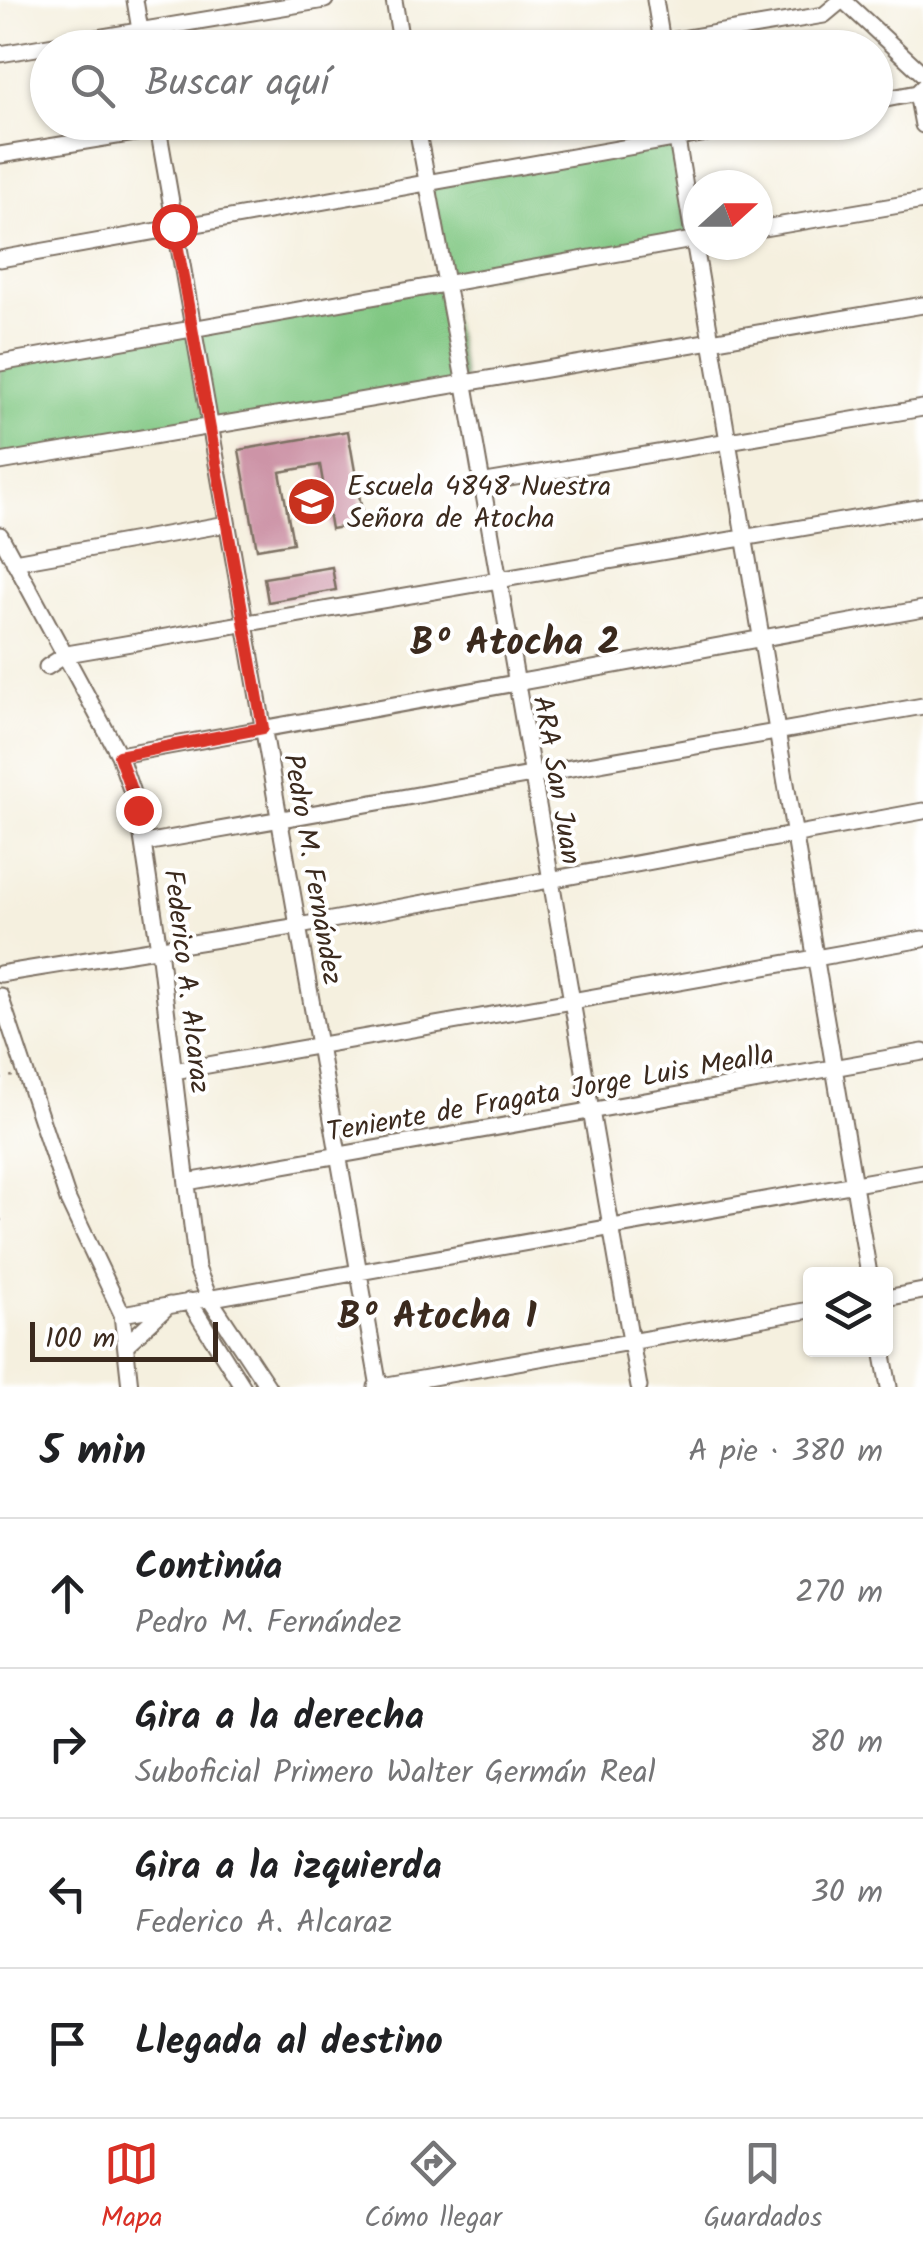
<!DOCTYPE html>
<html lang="es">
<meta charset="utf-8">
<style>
body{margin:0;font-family:Kalam,sans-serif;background:#f2f2f2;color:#202124}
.controls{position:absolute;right:30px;bottom:30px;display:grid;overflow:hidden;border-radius:10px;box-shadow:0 2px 8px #0004}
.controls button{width:90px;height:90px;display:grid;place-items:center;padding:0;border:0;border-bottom:2px solid #e0e0e0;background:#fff;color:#202124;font:50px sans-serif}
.compass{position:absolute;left:683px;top:170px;width:90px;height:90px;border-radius:50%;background:#fff;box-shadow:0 2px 8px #0004;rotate:69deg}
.scale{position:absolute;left:30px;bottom:25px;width:188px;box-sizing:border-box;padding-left:10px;border:5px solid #3b2a1e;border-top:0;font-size:28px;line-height:35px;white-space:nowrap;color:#3b2a1e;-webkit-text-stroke:8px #fff;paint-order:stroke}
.stop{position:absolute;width:30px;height:30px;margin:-22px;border:8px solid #d93025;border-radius:50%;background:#fff}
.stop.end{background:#d93025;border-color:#fff;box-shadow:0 2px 10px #0008}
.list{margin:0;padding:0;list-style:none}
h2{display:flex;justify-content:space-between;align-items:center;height:130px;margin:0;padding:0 40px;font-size:42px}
h2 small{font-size:32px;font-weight:400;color:#757577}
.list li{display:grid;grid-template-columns:65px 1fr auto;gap:30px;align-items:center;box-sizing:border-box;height:150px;padding:0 40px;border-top:2px solid #e0e0e0}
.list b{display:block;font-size:38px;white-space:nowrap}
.list p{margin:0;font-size:32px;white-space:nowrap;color:#757577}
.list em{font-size:32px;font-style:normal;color:#757577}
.icon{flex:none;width:55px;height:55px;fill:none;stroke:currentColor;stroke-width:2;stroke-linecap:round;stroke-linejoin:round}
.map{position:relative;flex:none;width:923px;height:1387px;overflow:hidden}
.search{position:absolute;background:#fff;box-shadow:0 2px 8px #0004;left:30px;right:30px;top:30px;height:110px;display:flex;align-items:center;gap:25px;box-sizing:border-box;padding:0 35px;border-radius:55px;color:#757577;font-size:38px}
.sheet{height:730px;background:#fff}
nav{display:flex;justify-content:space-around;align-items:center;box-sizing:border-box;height:140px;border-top:2px solid #e0e0e0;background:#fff;font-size:28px;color:#757577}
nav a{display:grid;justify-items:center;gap:5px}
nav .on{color:#d93025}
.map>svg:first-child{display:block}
.grass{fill:#80c782;stroke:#5e7850;stroke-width:2.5}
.building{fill:#cd94a7}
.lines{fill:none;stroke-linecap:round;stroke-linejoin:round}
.minor-casing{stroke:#7c6f62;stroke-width:19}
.path{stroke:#7c6f62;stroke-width:2.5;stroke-dasharray:2.5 8;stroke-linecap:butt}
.minor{stroke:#fff;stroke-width:15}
.route{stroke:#d93025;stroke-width:12}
.labels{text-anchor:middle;stroke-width:8;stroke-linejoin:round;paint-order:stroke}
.poi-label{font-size:28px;fill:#3b2a1e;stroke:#fff;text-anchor:start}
.street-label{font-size:28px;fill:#3b2a1e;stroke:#fff}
.district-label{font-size:38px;font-weight:bold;fill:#3b2a1e;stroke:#fff}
</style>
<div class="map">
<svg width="923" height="1387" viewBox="0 0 923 1387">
<rect width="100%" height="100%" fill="#fff"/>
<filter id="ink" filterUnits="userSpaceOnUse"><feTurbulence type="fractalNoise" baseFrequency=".01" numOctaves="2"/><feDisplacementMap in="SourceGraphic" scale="20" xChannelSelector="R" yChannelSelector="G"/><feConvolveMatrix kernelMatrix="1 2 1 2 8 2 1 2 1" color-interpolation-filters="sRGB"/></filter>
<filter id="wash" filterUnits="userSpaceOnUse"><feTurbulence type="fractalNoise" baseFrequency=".0048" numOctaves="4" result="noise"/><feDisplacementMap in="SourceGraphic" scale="40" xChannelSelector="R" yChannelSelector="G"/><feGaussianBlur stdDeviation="2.25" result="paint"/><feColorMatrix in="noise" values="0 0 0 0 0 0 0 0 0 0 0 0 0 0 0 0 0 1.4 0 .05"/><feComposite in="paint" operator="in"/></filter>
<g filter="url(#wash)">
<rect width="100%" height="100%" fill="#f5f0df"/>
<path class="grass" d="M675,142L691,239L447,283L427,182Z
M446,284L465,385L0,462V363Z"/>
<g id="blocks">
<path class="building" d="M348,431L364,523L331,529L320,465L280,472L293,543L257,549L239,450Z
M332,567L336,590L268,602L264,578Z"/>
</g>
</g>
<g filter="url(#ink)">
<use href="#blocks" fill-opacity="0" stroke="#7c6f62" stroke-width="2.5"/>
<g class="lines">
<defs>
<path id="minor" d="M135,0L143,48
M394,0L402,48
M655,0L663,48
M843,0L923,74
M627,48L824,15L842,0
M0,54L325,0
M923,87L917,93L923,125
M876,101L917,93
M157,122L379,1387
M416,122L465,385L639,1387
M674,122L869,1274
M0,155L202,122
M758,229L923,201
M0,259L769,122
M0,363L698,239
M0,462L923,305
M480,483L923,408
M0,535L119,755L138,810L159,949L197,1268L209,1298L268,1387
M14,562L227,524
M47,667L67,654L923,507
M119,755L923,609
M145,843L923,706
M0,974L299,926L923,811
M0,996L68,1200L122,1314L130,1387
M174,1071L923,939
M187,1182L923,1052
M886,1298L923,1291
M189,1301L243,1387
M122,1314L923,1172
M128,1343L169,1305
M882,1350L889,1387
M376,1387L810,1310"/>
</defs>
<use href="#minor" class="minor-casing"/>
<path class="path" d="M0,1079L13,1076
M0,1219L2,1224"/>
<use href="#minor" class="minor"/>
</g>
</g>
<g class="lines" filter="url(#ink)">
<path class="route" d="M138,810L119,756L263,728L174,226"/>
</g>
<defs>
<symbol id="school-disc" viewBox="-11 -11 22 22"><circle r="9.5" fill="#c8321e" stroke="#fff"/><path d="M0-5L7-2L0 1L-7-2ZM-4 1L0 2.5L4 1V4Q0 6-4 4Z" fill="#fff"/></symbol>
</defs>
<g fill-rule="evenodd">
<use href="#school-disc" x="284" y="474" width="55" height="55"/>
</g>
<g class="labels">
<g class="poi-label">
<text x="347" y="495">Escuela 4848 Nuestra<tspan x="347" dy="32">Señora de Atocha</tspan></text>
</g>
<g class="street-label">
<text transform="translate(558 780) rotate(80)" y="10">ARA San Juan</text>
<text transform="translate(314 869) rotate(80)" y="10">Pedro M. Fernández</text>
<text transform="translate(188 981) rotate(83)" y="10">Federico A. Alcaraz</text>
<text transform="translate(550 1092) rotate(-10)" y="10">Teniente de Fragata Jorge Luis Mealla</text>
</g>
<g class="district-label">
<text x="515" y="654">Bº Atocha 2</text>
<text x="437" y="1328">Bº Atocha 1</text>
</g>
</g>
</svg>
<div class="controls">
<button><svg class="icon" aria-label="layers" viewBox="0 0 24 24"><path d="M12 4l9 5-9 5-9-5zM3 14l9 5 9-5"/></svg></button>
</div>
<svg class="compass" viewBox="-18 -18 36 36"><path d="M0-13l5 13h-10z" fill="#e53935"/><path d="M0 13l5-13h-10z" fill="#757577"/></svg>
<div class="scale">100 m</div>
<div class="stop" style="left:174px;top:226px"></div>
<div class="stop end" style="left:138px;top:810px"></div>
<div class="search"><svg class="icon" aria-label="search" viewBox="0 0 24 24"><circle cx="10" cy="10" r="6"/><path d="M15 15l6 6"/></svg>Buscar aquí</div>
</div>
<section class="sheet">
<h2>5 min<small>A pie · 380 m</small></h2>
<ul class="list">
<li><svg class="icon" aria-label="ahead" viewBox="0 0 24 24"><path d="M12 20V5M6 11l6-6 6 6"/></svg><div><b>Continúa</b><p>Pedro M. Fernández</p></div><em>270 m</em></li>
<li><svg class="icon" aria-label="right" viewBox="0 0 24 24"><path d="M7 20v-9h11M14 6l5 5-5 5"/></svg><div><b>Gira a la derecha</b><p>Suboficial Primero Walter Germán Real</p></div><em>80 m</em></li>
<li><svg class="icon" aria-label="left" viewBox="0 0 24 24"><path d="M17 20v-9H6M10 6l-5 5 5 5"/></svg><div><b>Gira a la izquierda</b><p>Federico A. Alcaraz</p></div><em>30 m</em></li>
<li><svg class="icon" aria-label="arrive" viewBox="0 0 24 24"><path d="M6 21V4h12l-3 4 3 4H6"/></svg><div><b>Llegada al destino</b></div></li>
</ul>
</section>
<nav>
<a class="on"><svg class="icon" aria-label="map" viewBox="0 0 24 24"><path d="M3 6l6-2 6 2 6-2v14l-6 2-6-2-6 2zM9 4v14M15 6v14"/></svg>Mapa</a>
<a><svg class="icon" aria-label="directions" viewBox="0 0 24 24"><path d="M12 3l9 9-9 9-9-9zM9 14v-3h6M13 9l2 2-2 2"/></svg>Cómo llegar</a>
<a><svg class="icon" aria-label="saved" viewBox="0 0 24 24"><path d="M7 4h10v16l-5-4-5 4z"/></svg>Guardados</a>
</nav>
